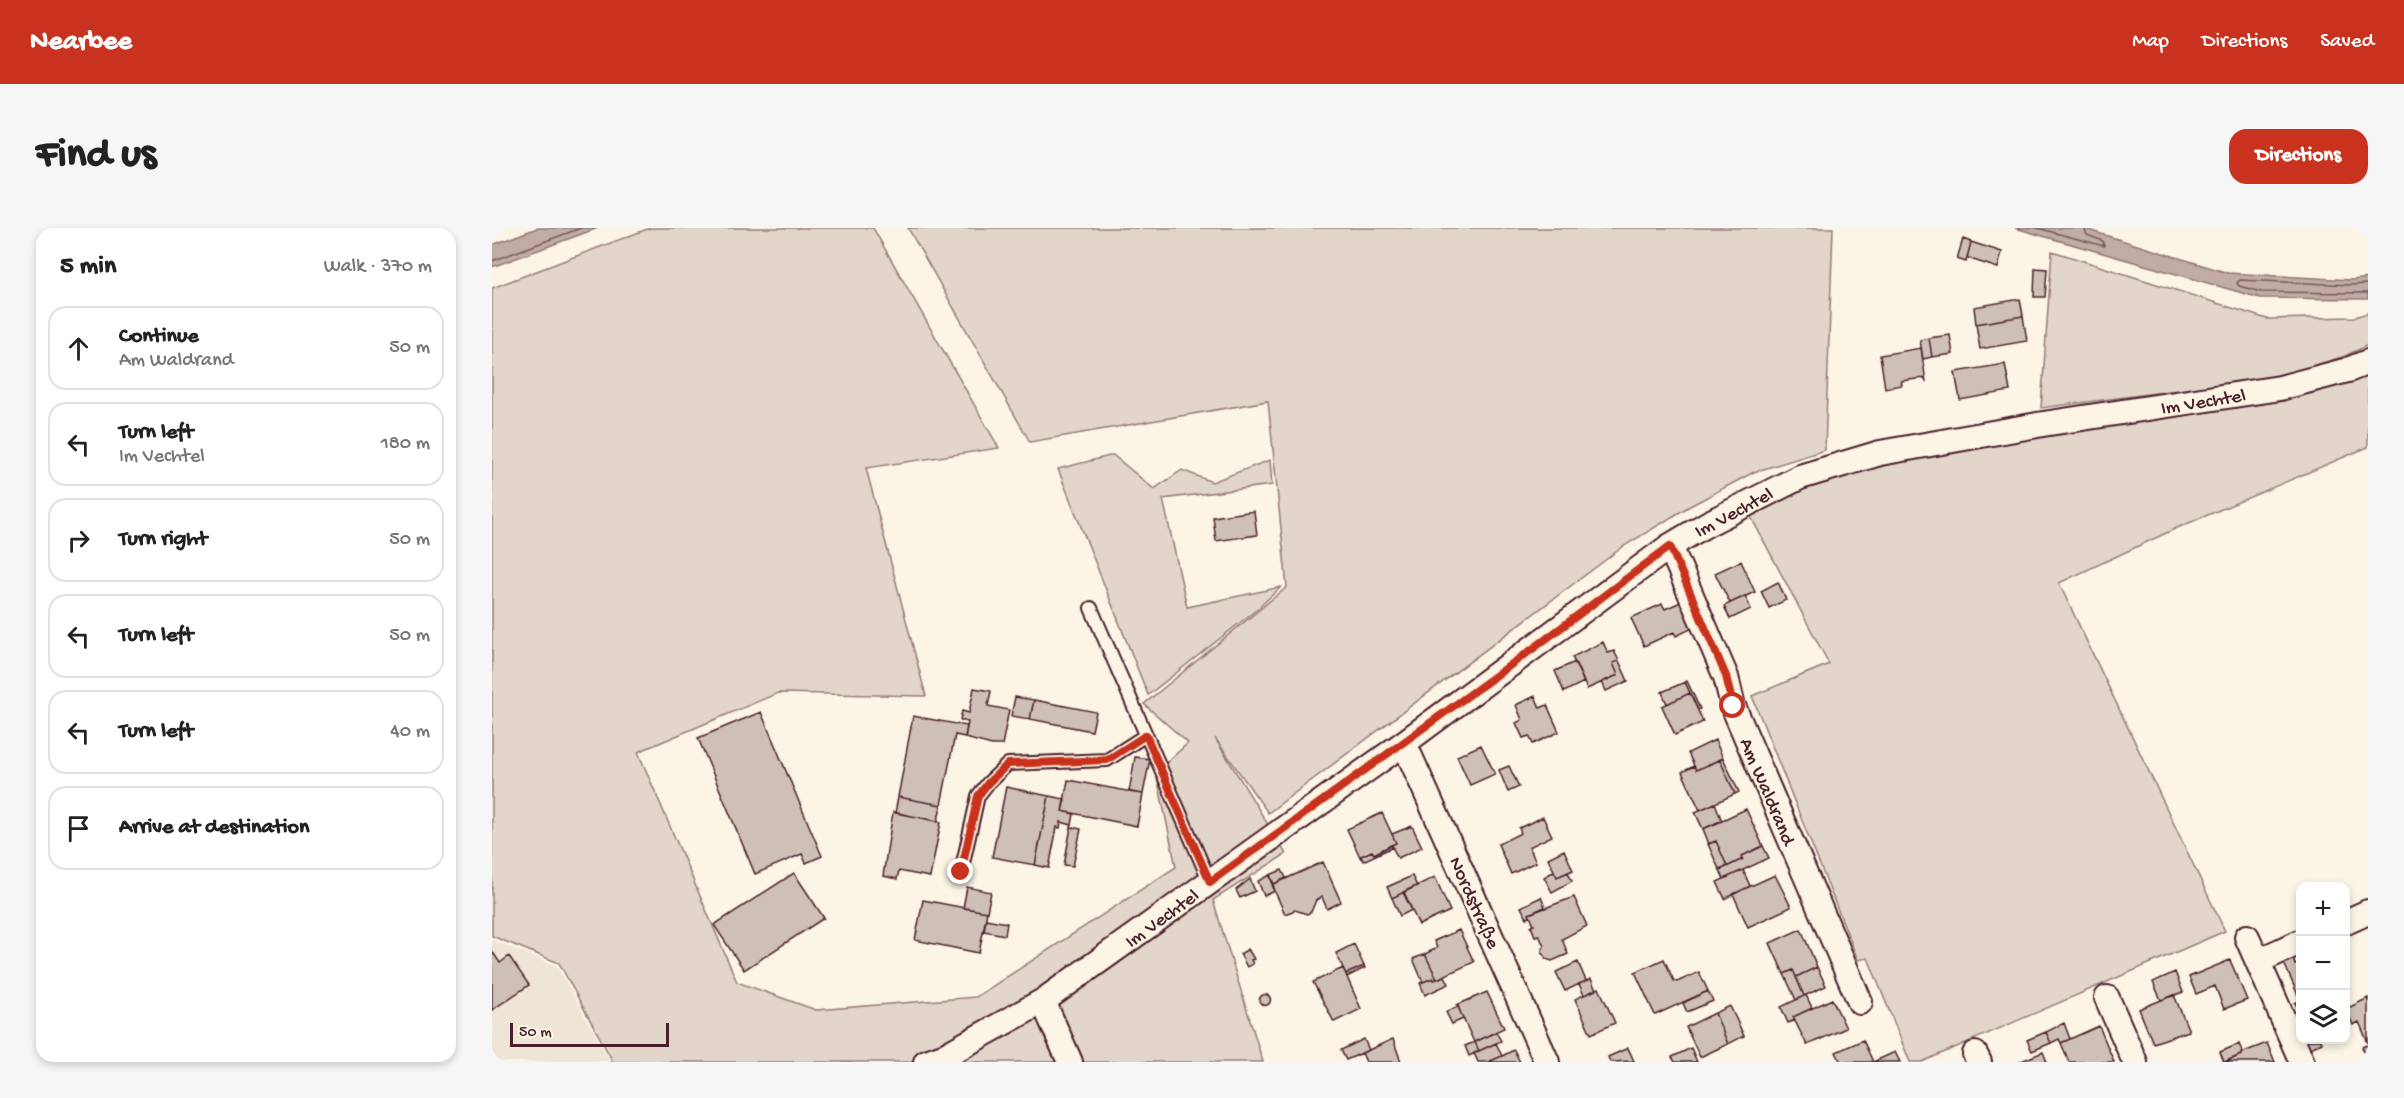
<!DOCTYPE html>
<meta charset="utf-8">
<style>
body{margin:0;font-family:"Gochi Hand",sans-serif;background:#f6f6f6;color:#222}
.controls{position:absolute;right:18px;bottom:18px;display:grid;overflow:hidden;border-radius:12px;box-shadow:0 3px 9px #0003}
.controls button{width:54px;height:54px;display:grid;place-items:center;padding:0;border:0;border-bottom:2px solid #e0e0e0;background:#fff;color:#222;font:30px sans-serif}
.scale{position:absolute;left:18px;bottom:15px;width:159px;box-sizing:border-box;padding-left:6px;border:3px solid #4a1f2b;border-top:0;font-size:16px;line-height:21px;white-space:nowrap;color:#4a1f2b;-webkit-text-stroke:4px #fcf5e5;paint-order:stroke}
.stop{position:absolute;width:18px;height:18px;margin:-14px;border:4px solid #c8321e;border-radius:50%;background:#fff}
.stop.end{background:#c8321e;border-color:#fff;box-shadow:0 2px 6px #0008}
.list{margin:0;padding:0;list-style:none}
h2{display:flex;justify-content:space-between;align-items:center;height:78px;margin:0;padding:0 24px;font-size:26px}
h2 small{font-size:20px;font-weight:400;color:#767676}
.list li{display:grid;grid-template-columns:39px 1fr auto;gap:18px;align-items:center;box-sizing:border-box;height:84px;margin:0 12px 12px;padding:0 12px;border:2px solid #e0e0e0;border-radius:18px}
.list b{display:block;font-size:22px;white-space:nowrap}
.list p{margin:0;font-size:20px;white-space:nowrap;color:#767676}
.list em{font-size:20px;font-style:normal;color:#767676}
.icon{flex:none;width:33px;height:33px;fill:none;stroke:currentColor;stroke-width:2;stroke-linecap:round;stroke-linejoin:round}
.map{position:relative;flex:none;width:1876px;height:834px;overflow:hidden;border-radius:18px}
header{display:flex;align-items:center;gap:36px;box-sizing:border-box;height:84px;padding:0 30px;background:#c8321e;color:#fff}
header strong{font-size:28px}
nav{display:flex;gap:33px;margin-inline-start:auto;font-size:21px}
.intro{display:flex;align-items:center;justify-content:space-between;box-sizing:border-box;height:144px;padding:0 36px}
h1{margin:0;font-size:42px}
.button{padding:15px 27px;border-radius:18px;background:#c8321e;color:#fff;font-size:21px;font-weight:700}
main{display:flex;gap:36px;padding:0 36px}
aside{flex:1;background:#fff;border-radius:18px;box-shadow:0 3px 9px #0003}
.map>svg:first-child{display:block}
.built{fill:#eee5d7}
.green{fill:#e2d5ca;stroke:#967a7a;stroke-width:1.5}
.water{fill:#c0aca5;stroke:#917474;stroke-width:1.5}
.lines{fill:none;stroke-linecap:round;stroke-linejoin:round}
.shore{stroke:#79575c;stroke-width:1.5}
.building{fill:#cfc0b7;stroke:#4a1f2b;stroke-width:1.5}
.service-casing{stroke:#4a1f2b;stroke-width:16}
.minor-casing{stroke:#4a1f2b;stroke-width:28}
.service{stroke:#fcf5e5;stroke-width:12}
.minor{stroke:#fcf5e5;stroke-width:24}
.route{stroke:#c8321e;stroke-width:8}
.labels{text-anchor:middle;stroke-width:4.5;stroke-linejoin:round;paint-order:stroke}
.street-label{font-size:20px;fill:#4a1f2b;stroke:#fcf5e5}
</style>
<header>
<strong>Nearbee</strong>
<nav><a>Map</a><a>Directions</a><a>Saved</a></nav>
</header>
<div class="intro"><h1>Find us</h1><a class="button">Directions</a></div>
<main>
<aside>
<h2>5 min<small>Walk · 370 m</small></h2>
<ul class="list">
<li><svg class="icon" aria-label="ahead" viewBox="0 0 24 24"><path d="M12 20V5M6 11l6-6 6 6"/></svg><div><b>Continue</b><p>Am Waldrand</p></div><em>50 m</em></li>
<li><svg class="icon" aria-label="left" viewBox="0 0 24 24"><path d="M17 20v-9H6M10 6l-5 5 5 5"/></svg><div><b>Turn left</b><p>Im Vechtel</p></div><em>180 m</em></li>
<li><svg class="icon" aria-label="right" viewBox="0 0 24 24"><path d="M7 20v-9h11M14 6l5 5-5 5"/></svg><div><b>Turn right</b></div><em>50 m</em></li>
<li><svg class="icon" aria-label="left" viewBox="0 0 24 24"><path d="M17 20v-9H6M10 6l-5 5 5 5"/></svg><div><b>Turn left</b></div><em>50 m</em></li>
<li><svg class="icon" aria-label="left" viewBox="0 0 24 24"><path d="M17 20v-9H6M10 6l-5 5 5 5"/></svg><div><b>Turn left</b></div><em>40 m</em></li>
<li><svg class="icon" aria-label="arrive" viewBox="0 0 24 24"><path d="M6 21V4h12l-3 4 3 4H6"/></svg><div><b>Arrive at destination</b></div></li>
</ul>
</aside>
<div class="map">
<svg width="1876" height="834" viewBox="0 0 1876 834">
<rect width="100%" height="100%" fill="#fcf5e5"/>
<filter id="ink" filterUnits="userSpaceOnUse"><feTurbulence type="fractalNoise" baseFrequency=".0167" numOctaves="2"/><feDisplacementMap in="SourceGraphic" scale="12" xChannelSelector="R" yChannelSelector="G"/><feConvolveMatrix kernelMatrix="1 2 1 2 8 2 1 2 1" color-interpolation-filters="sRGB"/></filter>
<g filter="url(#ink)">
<path class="built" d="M0,712L65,738L118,833L0,834Z"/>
<path class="green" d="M158,0H381L507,220L374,240L434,468L286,465L146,524L245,754L324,782L484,769L684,639L664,544L696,515L652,476L795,359L776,173L538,214L416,0H1341L1333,222L1262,244L1198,278L1132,318L776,585L723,510L794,626L721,672L771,834H119L120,832L67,735L0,708V60Z
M1560,23L1775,91L1862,89L1876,85V117L1853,128L1786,149L1549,180Z
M1876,145V219L1685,300L1567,355L1733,703L1430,834H1418L1376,730L1366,732L1260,468L1337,436L1258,287L1306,263L1388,237L1638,193L1791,173Z
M621,227L662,261L690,242L720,254L778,232L780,257L671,271L695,379L789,359L764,382L656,467L566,241Z"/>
<path class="water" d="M45,0H106L0,39V17Z
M1523,0H1590L1736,45L1860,52L1876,50V71L1768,70Z"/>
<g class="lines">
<path class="shore" d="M1545,0L1612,18L1611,13L1595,7L1592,0
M0,33L89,0
M1876,56L1859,57L1748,52L1745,55L1747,58L1769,64L1876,65"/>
</g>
<path class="building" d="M1471,11L1479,14L1474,34L1465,31Z
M1479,14L1510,24L1506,40L1475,30Z
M1543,40L1555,41L1553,69H1542Z
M1528,71L1531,88L1484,96L1482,79Z
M1531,88L1535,113L1488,121L1484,96Z
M1458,107L1461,126L1440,129L1437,110Z
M1437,110L1440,129L1431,131L1428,112Z
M1429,120L1434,154L1433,150L1409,153L1410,157L1393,160L1388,127Z
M1513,136L1518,163L1468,172L1463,144Z
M762,283L765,307L724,313L721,289Z
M1249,333L1263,364L1238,375L1223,345Z
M1286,354L1294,372L1277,380L1269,363Z
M1253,368L1259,381L1238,391L1232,378Z
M1191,373L1203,399L1184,408L1182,404L1152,418L1139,390L1170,376L1173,381Z
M1111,414L1116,425L1122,423L1127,433L1121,435L1126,447L1095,461L1080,429Z
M1127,433L1136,453L1114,463L1110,454L1126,447L1121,435Z
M1083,434L1092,454L1072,464L1063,443Z
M1195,453L1208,481L1206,482L1193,454Z
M1193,454L1198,465L1175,476L1170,464Z
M482,460L499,463L496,478L517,482L510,517H500L473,510L476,494L468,492L470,483L477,485Z
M1198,465L1211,494L1183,507L1170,478Z
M1043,468L1048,480L1055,477L1067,504L1041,516L1037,508L1031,510L1024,495L1030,492L1024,477Z
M523,469L542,472L538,491L519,488Z
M542,472L604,484L600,503L538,491Z
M269,484L330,628L314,635L310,626L263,646L206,510Z
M421,488L475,498L473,509L463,507L449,577L406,569Z
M1223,512L1231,530L1204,542L1196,525Z
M989,517L1003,546L978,557L965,528Z
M643,529L658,531L651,566L637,564Z
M1231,530L1247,564L1243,566L1228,532Z
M1228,532L1243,566L1208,582L1190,544L1202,538L1204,542Z
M1017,538L1027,559L1016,564L1007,542Z
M576,552L651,566L645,598L570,583Z
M514,559L557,568L543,637L500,629Z
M557,568L573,571L570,583L582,586L580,597L569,594L568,600L565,599L557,640L543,637Z
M406,569L449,577L446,593L403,585Z
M1223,575L1230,593L1211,601L1203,584Z
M1254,581L1271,618L1250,628L1251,631L1228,642L1235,638L1224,613L1217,616L1211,601Z
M401,584L449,594L438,649L407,643L405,651L391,648Z
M890,585L904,615L882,626L880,623L869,628V631L855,601Z
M1051,589L1060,608L1037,619L1044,634L1019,646L1006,616L1029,605L1027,600Z
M920,598L930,619L906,630L899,617L904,615L900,606Z
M579,599L589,601L581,638L572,637Z
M1224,613L1235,638L1227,641L1216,616Z
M899,617L901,619L871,633L869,628L880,623L882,626Z
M1271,618L1277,630L1232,651L1228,642L1251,631L1250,628Z
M1072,622L1081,642L1065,649L1056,630Z
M831,634L849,674L835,681L830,669L824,672L819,684L815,686L803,682L793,686L780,657Z
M790,642L794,650L782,656L778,647Z
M1251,642L1258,658L1233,671L1225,654Z
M1062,643L1065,649L1076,644L1080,653L1060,664L1052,649Z
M302,645L332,690L252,742L222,697Z
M778,647L783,663L772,668L766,653Z
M1283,647L1299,679L1256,699L1241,666Z
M920,648L925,658L900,670L895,659Z
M943,649L958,683L927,697L911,664Z
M758,651L763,663L748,670L744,662Z
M475,659L499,664L495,684L471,680Z
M912,664L920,682L908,688L900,670Z
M1049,669L1053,679L1037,686L1038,689L1035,690L1029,679Z
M1082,669L1095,698L1070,711L1076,726L1060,733L1054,731L1050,723L1052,718L1047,707L1043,708L1039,698L1042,697L1037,686Z
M431,672L495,684L487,725L423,712Z
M494,691L515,695L513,707L492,703Z
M1309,701L1325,739L1304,749L1301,742L1292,746L1278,715Z
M967,702L982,734L945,751L933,726L945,720L942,713Z
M862,716L872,738L854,746L844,725Z
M756,721L762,731L759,732L761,736L755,739L748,726Z
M0,723L8,735L17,728L37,757L0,782Z
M933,726L945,751L942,752L941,750L931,754L921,731Z
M1172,731L1182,753L1185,754L1207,744L1216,763L1163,787L1143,744Z
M1801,731L1803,737L1808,734V772L1792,735Z
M1738,732L1755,772L1732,781L1723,758L1704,766L1697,749Z
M1086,734L1094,753L1073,763L1064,744Z
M872,738L873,740L855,749L854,746Z
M1325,739L1334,758L1312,768L1304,749Z
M851,740L869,781L842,794L821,754Z
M1301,742L1312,768L1304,772L1292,746Z
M1683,744L1691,764L1669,772L1661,754Z
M953,748L957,756L933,767L928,755L941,750L942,752Z
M1099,751L1104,762L1092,767L1087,756Z
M1107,760L1123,795L1099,806L1083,771Z
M1216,763L1221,773L1195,784L1191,775Z
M995,764L1012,800L982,814L965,777Z
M767.5 772a5.5 5.5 0 1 1 11 0a5.5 5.5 0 1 1-11 0Z
M1314,767L1320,780L1301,789L1303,792L1296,795L1289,779Z
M1682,767L1697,803L1661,815L1647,781Z
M1876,770V815L1867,794L1861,797L1854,781Z
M1340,771L1354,800L1315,817L1301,789Z
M1808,772V785L1803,775Z
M966,778L971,791L960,796L954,784Z
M1238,778L1252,808L1236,816L1223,785Z
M1223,785L1236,816L1208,829L1194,799Z
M1572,795L1578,811L1569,815L1567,811L1559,815L1554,804Z
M1607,798L1622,834H1577L1569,815Z
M1004,804L1009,813L987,823L983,814Z
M1554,804L1559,815L1540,823L1535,812Z
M872,811L877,822L854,832L849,822Z
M901,811L909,834H874L870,825Z
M1371,812L1381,834H1349L1344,824Z
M1815,812H1829L1830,815L1818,820Z
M983,814L987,823L977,828L973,818Z
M1004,815L1010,828L996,834H986L982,825Z
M1775,815L1783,834H1734L1749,827V825Z
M1747,816L1751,825L1749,827L1732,834L1728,824Z
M1876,817V832L1870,819Z
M1136,820L1142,833L1118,834L1116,829Z
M1199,820L1205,834H1183L1180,829Z
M1022,822L1028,834H996L1010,828Z
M1403,824L1408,834H1381Z
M1551,824L1555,834H1527Z"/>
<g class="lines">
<defs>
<path id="service" d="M599,380L718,654
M469,644L486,568L496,555L516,536L615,532L654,507"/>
<path id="minor" d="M1178,318L1234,449L1241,478L1368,774
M912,515L1055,834
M1854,694L1876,684
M1755,709L1810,834
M1766,733L1808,714
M1615,770L1643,834
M551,773L578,834
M1483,826L1487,834
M434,834L454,827L551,773L912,515L1178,318L1215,296L1308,249L1388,225L1551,196L1788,160L1856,142L1876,134"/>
</defs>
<use href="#service" class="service-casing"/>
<use href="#minor" class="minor-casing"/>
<use href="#service" class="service"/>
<use href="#minor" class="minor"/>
</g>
</g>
<g class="lines" filter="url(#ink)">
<path class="route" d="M469,644L486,568L496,555L516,536L615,532L654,507L718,654L1042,420L1178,318L1234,448L1241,478"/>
</g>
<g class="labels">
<g class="street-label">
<text transform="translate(1711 172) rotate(-9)" y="7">Im Vechtel</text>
<text transform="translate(1241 283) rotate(-28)" y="7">Im Vechtel</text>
<text transform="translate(1277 563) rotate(67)" y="7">Am Waldrand</text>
<text transform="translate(984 674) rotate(66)" y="7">Nordstraße</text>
<text transform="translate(669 689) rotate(-36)" y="7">Im Vechtel</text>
</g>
</g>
</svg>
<div class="controls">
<button>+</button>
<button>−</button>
<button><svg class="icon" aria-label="layers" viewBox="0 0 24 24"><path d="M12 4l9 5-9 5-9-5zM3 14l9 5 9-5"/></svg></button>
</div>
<div class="scale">50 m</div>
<div class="stop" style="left:1241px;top:478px"></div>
<div class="stop end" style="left:469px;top:644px"></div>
</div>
</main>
